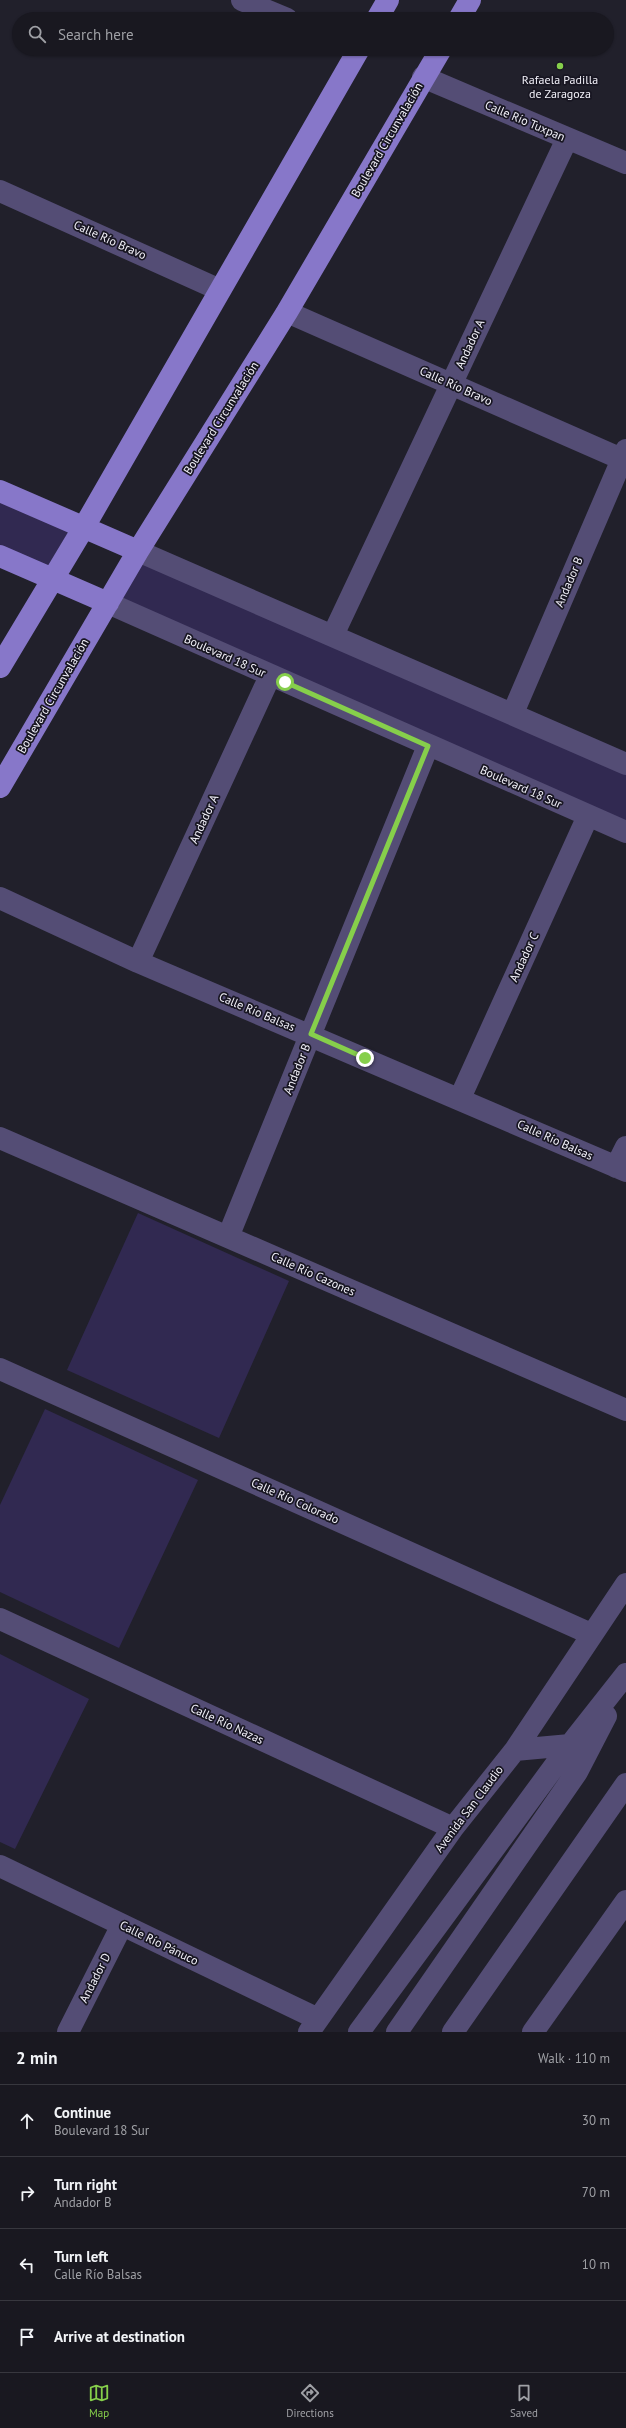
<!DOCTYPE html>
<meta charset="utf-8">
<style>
body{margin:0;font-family:"PT Sans",sans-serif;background:#222129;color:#f1f3f6}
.stop{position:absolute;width:12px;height:12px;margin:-9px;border:3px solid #86cf4b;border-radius:50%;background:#fff}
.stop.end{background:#86cf4b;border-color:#fff;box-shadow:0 1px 4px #0008}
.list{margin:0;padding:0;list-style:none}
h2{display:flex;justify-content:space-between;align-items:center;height:52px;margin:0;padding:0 16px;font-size:17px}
h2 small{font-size:13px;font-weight:400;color:#9fa0a5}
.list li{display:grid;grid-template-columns:26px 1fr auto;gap:12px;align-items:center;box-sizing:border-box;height:72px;padding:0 16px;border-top:1px solid #37373e}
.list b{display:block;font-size:15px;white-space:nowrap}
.list p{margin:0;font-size:13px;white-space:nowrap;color:#9fa0a5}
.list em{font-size:13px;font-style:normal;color:#9fa0a5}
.icon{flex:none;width:22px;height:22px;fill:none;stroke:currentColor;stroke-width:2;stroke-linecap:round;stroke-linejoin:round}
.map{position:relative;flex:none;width:626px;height:2032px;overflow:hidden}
.search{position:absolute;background:#191820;box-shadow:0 1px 3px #0004;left:12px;right:12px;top:12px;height:44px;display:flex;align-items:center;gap:10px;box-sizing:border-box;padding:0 14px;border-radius:22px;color:#9fa0a5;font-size:15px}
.sheet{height:340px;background:#191820}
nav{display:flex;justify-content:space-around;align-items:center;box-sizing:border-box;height:56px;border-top:1px solid #37373e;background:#191820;font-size:11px;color:#9fa0a5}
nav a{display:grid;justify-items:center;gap:2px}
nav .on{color:#86cf4b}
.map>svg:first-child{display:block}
.green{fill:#312951}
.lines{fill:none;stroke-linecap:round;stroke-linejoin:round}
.minor{stroke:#544d75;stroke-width:22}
.major{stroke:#8777c9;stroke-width:22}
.route{stroke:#86cf4b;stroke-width:5}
.poi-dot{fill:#86cf4b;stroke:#181622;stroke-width:1.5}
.labels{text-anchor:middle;stroke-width:3.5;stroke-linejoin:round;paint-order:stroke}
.poi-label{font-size:12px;fill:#f2f1f9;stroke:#181622}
.street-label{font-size:12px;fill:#f2f1f9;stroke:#181622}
</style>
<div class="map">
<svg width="626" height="2032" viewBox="0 0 626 2032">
<rect width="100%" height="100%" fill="#21202b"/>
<path class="green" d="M0,489L75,521L42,576L0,558Z
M146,552L626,765V833L114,608Z
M138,1213L289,1281L219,1438L67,1370Z
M45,1409L198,1480L119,1648L0,1592V1505Z
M0,1654L89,1699L15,1849L0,1842Z"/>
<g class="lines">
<path class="minor" d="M242,0L287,19
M423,77L626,163
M0,191L220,290
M287,312L626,461
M138,551L626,764
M108,603L626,832
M333,635L567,139
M513,713L626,450
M0,898L138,962L626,1171
M138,962L270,676
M460,1098L588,816
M0,1138L626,1410
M616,1167L626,1147
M228,1237L428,746
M0,1369L591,1634
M0,1619L453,1828
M515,1750L570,1745
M0,1866L318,2019
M68,2032L122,1925
M309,2032L453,1828L515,1750L626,1584
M359,2032L570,1745L626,1674
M397,2032L577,1772L606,1716
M453,2032L626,1784
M533,2032L626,1901"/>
<path class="major" d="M377,19L388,0
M459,19L470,0
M0,491L138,551
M0,556L108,603
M0,667L84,527L359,49
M0,787L138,551L287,312L441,49"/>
</g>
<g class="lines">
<path class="route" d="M285,682L428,746L311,1034L365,1058"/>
</g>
<circle class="poi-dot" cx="560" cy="66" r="4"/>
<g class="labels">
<g class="poi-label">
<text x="560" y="84">Rafaela Padilla<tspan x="560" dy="14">de Zaragoza</tspan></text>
</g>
<g class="street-label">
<text transform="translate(525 121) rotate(23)" y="4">Calle Río Tuxpan</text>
<text transform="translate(387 140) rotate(-60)" y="4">Boulevard Circunvalación</text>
<text transform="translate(110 240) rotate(24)" y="4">Calle Río Bravo</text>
<text transform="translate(470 344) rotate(-65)" y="4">Andador A</text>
<text transform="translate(456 386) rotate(24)" y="4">Calle Río Bravo</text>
<text transform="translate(221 418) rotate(-58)" y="4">Boulevard Circunvalación</text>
<text transform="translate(569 582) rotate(-67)" y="4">Andador B</text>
<text transform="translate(225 656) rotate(24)" y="4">Boulevard 18 Sur</text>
<text transform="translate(53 696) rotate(-60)" y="4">Boulevard Circunvalación</text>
<text transform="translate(521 787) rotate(24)" y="4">Boulevard 18 Sur</text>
<text transform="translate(204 819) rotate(-65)" y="4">Andador A</text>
<text transform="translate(524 957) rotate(-65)" y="4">Andador C</text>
<text transform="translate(257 1012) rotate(23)" y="4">Calle Río Balsas</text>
<text transform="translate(297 1069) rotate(-68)" y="4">Andador B</text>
<text transform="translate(555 1140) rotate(24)" y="4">Calle Río Balsas</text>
<text transform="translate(313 1274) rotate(24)" y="4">Calle Río Cazones</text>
<text transform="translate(295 1501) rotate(24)" y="4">Calle Río Colorado</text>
<text transform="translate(227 1724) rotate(25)" y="4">Calle Río Nazas</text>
<text transform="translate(469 1809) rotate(-53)" y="4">Avenida San Claudio</text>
<text transform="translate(159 1943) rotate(26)" y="4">Calle Río Pánuco</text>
<text transform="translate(95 1978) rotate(-63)" y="4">Andador D</text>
</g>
</g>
</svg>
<div class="stop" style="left:285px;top:682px"></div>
<div class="stop end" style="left:365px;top:1058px"></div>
<div class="search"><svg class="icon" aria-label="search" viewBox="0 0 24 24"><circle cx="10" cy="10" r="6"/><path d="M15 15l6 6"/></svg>Search here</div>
</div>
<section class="sheet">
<h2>2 min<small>Walk · 110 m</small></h2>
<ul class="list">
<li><svg class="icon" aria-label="ahead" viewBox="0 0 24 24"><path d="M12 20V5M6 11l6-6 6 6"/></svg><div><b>Continue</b><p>Boulevard 18 Sur</p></div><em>30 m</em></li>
<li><svg class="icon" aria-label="right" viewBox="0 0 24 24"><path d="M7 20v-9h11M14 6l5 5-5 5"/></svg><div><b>Turn right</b><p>Andador B</p></div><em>70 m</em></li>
<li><svg class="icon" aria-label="left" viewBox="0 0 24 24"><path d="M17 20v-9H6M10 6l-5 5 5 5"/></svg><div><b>Turn left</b><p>Calle Río Balsas</p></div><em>10 m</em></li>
<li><svg class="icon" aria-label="arrive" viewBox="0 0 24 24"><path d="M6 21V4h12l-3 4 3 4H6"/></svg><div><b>Arrive at destination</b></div></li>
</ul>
</section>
<nav>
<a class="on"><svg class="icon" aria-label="map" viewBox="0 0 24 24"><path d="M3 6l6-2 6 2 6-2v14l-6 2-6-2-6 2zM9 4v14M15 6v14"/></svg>Map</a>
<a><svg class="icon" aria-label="directions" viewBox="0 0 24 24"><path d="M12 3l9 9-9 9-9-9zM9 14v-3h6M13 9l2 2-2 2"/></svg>Directions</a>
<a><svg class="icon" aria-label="saved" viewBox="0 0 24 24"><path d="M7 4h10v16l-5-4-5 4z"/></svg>Saved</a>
</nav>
